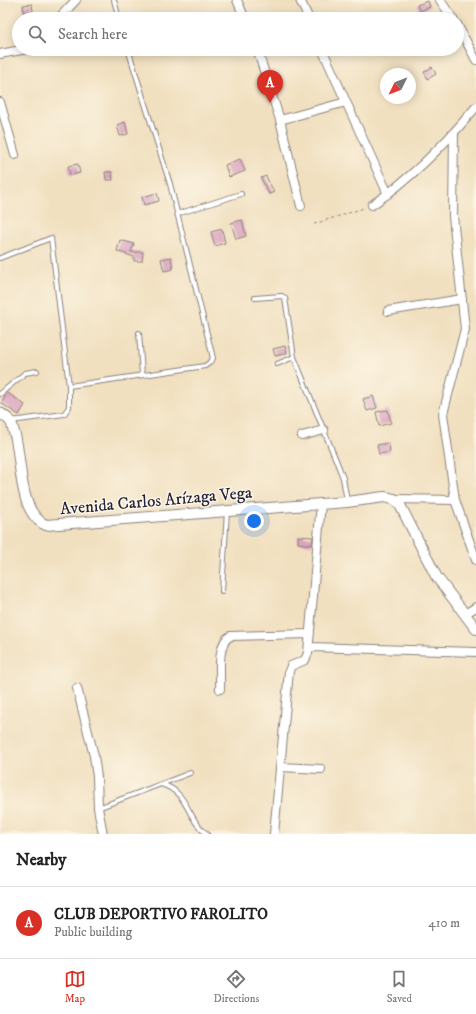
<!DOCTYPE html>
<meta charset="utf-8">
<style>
body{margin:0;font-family:"IM FELL DW Pica",serif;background:#f6f6f6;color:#222}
.compass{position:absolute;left:380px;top:68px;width:36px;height:36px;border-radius:50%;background:#fff;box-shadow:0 2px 10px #0003;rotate:227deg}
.you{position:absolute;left:254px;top:521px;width:14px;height:14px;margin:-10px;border:3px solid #fff;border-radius:50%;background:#1a73e8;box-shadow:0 0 0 6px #1a73e833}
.badge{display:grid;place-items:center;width:26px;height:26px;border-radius:50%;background:#d93025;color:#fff;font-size:13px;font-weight:700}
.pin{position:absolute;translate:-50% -33px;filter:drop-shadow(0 1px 2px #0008)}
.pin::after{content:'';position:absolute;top:21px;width:14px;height:12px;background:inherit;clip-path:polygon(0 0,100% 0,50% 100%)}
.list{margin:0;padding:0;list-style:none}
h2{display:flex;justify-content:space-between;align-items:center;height:52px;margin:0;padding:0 16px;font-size:17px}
h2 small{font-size:13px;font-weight:400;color:#767676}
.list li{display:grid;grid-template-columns:26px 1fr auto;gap:12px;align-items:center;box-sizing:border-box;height:72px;padding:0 16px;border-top:1px solid #e0e0e0}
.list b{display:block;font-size:15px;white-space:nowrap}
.list p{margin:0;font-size:13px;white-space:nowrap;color:#767676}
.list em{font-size:13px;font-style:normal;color:#767676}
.icon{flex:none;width:22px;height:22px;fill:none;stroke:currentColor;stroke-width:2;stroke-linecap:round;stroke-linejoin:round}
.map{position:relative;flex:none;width:476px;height:834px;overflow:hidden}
.search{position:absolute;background:#fff;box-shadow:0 2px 10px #0003;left:12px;right:12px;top:12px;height:44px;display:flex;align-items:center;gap:10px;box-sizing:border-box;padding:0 14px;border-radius:22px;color:#767676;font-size:15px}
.sheet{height:124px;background:#fff}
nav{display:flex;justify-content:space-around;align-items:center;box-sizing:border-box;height:56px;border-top:1px solid #e0e0e0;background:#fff;font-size:11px;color:#767676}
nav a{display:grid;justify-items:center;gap:2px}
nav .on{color:#d93025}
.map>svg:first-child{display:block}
.building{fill:#d9a2bd}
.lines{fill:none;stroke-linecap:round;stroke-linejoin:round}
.service-casing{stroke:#8a817e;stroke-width:6}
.minor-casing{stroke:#8a817e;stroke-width:10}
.tertiary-casing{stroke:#8a817e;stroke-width:12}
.path{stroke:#8a817e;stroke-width:1;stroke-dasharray:3 3;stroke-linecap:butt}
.service{stroke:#fff;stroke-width:4}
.minor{stroke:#fff;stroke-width:8}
.tertiary{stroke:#fff;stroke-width:10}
.labels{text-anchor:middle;stroke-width:3;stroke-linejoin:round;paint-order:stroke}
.street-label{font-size:17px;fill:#22223b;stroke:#fcf5e5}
</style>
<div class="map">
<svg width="476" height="834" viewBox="0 0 476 834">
<rect width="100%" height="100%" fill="#fcf5e5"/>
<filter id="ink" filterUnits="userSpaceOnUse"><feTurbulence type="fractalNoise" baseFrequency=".025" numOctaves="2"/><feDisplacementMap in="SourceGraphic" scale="8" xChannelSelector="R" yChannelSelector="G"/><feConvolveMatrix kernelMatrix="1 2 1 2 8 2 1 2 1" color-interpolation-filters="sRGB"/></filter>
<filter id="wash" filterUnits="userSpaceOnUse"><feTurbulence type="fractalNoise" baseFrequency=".012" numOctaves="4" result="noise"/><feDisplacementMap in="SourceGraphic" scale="16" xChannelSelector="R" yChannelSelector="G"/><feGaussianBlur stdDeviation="0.9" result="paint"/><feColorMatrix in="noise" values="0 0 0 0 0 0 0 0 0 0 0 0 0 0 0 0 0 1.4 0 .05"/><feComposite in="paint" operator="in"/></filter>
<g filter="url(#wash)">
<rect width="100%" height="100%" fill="#f1e0c0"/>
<g id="blocks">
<path class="building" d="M428,1L430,7L420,11L417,5Z
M32,4L34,19H25L23,5Z
M432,67L436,74L428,79L424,72Z
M125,122L128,134L120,136L117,125Z
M240,159L245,171L229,177L225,165Z
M78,164L80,173L70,175L68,166Z
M105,172H112L113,180H106Z
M266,176L274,192L269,194L261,178Z
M157,193L159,201L144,205L142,197Z
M242,220L246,236L236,239L231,223Z
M222,229L225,243L215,246L211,232Z
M120,240L134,244L131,252H143L142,261H134V257L117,251Z
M171,257L173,269L164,271L161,259Z
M285,346L287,353L275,356L273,349Z
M8,393L25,405L19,415L1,403Z
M373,396L377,408L367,411L363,399Z
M388,410L391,423L379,426L376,412Z
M389,443L390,452L379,454L377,445Z
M298,536L313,537L312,545L298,543Z"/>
</g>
</g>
<g filter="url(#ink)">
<use href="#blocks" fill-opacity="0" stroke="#8a817e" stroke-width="1"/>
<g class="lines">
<defs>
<path id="service" d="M114,0L119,19
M177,214L241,194
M0,258L51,238L69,386
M255,298L282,296L285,298L294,357
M139,333L142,374
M277,364L294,357L336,460L343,478L347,501
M0,394L25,373L37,371
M11,421L64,414L69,407V386L205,366L209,363L213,358L170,184L128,49
M222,591L227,511
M161,784C189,792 187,820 207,834
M98,808L190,773"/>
<path id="minor" d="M237,0L245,19
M300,0L309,19
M440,0L453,19
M58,19L76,0
M457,24L476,60
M257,49L280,120L301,206
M322,49L388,194
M0,54L27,49
M0,102L15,155
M280,120L346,102
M454,133L453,216L465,329L443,414L455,500L476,560
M372,205C412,178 446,143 476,107
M388,311L462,299
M302,436L324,430
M394,499L455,500
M465,614L476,607
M309,647L476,652
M77,688L94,756L97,777L98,808L103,834
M220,689C221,674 216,645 230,636L310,634
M280,767L321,769
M274,834L289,671L291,666L305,660L308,653L321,503"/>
<path id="tertiary" d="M0,413C3,415 8,418 10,421C13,424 13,431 15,435C22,461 18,513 46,525L347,502L384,497L394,499L400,505L436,576L476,629"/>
</defs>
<use href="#service" class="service-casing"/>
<use href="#minor" class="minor-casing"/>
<use href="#tertiary" class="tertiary-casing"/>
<path class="path" d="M314,224L364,208"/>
<use href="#service" class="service"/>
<use href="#minor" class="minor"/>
<use href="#tertiary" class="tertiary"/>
</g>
</g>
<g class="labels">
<g class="street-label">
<text transform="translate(156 500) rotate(-5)" y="6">Avenida Carlos Arízaga Vega</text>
</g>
</g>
</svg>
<svg class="compass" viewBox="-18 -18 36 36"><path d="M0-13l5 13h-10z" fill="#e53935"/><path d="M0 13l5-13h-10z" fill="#767676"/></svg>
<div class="you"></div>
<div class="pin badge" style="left:270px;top:103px">A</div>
<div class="search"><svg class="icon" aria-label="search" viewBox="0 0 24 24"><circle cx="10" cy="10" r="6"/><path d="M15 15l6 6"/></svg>Search here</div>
</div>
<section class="sheet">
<h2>Nearby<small></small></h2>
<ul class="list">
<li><span class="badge">A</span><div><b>CLUB DEPORTIVO FAROLITO</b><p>Public building</p></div><em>410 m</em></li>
</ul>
</section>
<nav>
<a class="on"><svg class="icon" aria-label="map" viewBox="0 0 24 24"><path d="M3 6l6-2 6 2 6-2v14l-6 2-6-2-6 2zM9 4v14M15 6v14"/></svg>Map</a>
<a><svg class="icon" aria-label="directions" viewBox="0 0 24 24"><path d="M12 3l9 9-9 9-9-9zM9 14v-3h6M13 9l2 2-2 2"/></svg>Directions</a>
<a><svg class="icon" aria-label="saved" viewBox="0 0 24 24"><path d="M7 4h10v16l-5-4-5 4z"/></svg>Saved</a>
</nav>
